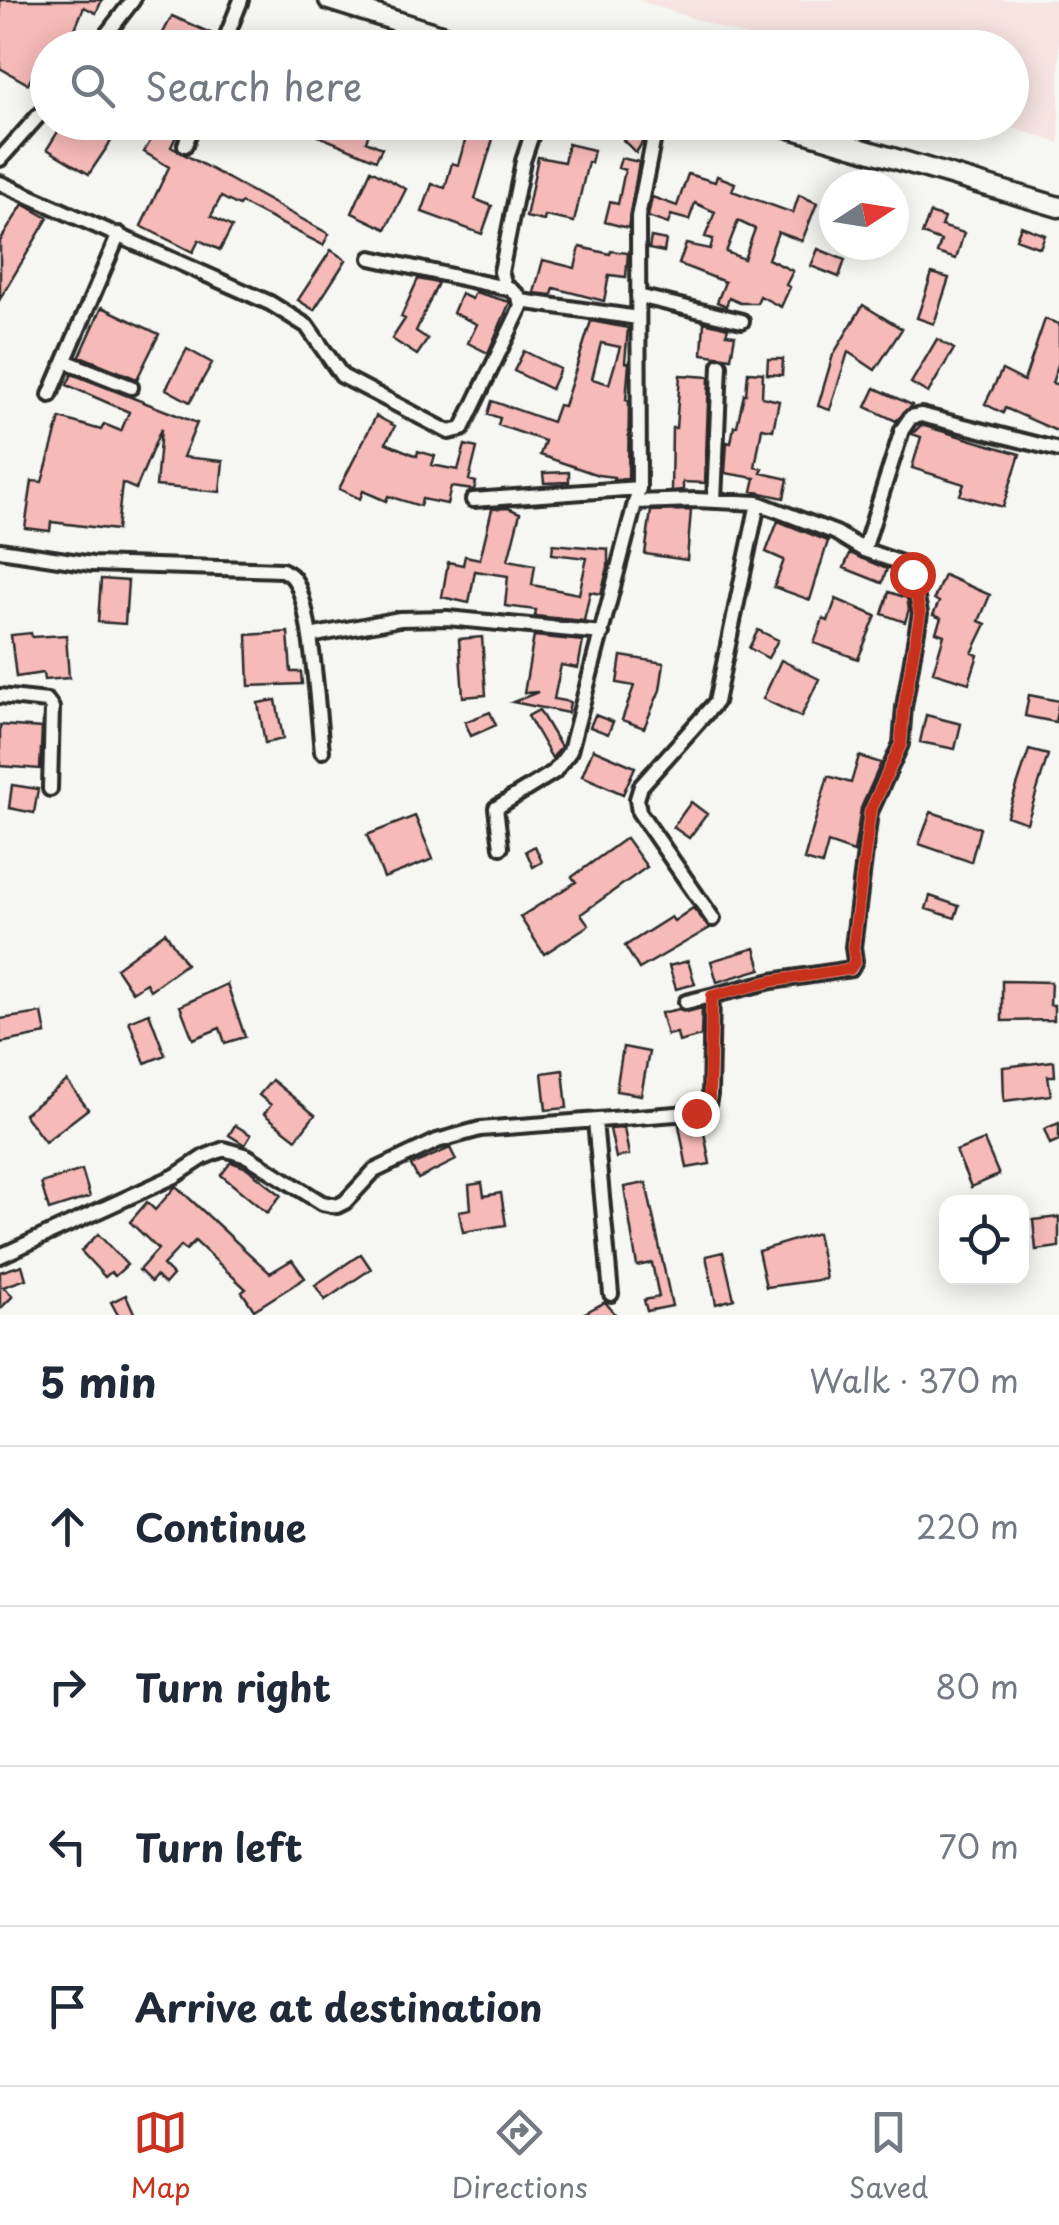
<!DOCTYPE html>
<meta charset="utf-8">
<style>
body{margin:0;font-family:"Playpen Sans",sans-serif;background:#f6f6f7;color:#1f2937}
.controls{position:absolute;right:30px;bottom:30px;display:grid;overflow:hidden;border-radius:20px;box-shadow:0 5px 25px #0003}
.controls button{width:90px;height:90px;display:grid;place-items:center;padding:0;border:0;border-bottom:2px solid #e0e1e3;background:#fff;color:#1f2937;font:50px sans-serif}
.compass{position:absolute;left:819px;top:170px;width:90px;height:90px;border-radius:50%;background:#fff;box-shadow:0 5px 25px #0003;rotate:78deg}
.stop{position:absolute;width:30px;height:30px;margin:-22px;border:8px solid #c8321e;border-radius:50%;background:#fff}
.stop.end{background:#c8321e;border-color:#fff;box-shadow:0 2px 10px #0008}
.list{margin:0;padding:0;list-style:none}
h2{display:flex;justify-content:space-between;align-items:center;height:130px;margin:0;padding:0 40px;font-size:42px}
h2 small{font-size:32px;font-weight:400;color:#747a83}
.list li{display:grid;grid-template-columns:65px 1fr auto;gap:30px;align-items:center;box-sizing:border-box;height:160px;padding:0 40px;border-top:2px solid #e0e1e3}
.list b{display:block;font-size:38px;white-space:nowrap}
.list em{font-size:32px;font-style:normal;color:#747a83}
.icon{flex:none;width:55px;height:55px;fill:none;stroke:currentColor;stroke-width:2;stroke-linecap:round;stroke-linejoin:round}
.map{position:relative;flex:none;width:1059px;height:1315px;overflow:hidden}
.search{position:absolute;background:#fff;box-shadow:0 5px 25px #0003;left:30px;right:30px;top:30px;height:110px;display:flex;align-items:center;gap:25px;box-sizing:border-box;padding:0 35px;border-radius:55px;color:#747a83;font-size:38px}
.sheet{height:770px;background:#fff}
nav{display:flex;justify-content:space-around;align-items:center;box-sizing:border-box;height:140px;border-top:2px solid #e0e1e3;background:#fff;font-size:28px;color:#747a83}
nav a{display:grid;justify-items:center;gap:5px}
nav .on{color:#c8321e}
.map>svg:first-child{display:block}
.built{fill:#f6e4e1}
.building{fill:#f6bab8;stroke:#2b2b2b;stroke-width:2.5;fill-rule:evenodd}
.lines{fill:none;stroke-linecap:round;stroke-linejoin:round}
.street-casing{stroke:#2b2b2b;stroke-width:20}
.secondary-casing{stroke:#2b2b2b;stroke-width:25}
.street{stroke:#f6f6f2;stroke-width:12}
.secondary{stroke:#f6f6f2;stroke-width:18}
.route{stroke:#c8321e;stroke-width:12}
</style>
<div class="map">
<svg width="1059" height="1315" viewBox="0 0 1059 1315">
<rect width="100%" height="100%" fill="#f6f6f2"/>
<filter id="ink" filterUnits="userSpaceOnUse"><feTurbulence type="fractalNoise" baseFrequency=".01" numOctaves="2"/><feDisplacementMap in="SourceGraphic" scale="20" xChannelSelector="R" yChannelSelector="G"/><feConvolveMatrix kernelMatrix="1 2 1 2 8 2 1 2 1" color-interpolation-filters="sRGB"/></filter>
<g filter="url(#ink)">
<path class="built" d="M638,0H1059V143L999,123L1012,122V48L778,47Z"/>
<path class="building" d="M0,0H102L96,13L84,7L67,48L49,44L28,84L0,68Z
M172,16L215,35L212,48H155Z
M64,122H124L89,174L47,149Z
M161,122H183L171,147L329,234L323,245L241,203L239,206L221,197L211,216L232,227L220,250L199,240L193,252L141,226L169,167L144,152Z
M275,122H374L366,141L382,148L376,160L302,129L300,134Z
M470,124L495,132L475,199L492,206L482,234L422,212L432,184L445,188L452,163L458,165Z
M633,130L643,141L636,153L623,140Z
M568,144L594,150L591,163L588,162L574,222L545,216L544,221L526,217L538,157L564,162Z
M621,158L639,162L628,228L605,222L610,202L618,204L625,170L618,168Z
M371,170L406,189L386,229L352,213Z
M688,174L715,182L717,176L735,183L732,191L793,213L799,195L817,203L802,241L778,232L768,259L793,271L786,285L790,287L781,307L760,296L757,303H740L729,298L726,306L717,302L725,282L679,264L686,244L710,249L713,239L705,237L715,212L695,203L689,220L671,215L668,224L648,217L652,197L677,206ZM738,221L755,229L744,259L726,252Z
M23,204L48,218L0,299V241Z
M930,213L944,218L941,226L964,233L956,259L937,253L941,241L922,234Z
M1021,226L1045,235L1040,248L1016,239Z
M651,237L666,240L664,252L649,249Z
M580,247L610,254L611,251L628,253L626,277L609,275L604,301L554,288L552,295L534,293L543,260L575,268Z
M818,249L845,260L839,277L811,266Z
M331,250L346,260L314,310L298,300Z
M932,273L949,278L934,324L917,318Z
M418,279L438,283L416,331L428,339L417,355L392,339L405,319L401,317Z
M475,292L510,302L488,353L468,343L477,324L453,313L461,294L472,299Z
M863,305L902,329L875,370L848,352L830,410L818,406L833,355Z
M102,307L159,334L137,379L80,356Z
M1045,319L1059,324V362L1052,383L1059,385V432L1005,408L1003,413L985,404L1002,370L1024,381Z
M591,321L628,328L625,362L629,363L626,400L629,401L628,479L613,480L614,477L598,475L540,455L545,441L498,425L500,418L488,414L492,401L552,422L558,405L564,406ZM601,343L620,347L609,384L592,379Z
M704,322L728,328L726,334L735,335L731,358L702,354Z
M937,339L954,349L928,393L911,383Z
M187,349L212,363L190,402L166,389Z
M524,351L560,369L551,389L514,371Z
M768,359H783L782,375L767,374Z
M748,372L763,373L762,397L779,401L773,430L762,428L755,467L763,469L761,473L788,479L784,498L752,491L755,478L725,473L727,442L731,443L734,426H737L744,394H746Z
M72,374L197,423L183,457L223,461L220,492L156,486L161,429L136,489L122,483L117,530L51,522L50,531L25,528L32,481L42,482L60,418L101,430L104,424L121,431L129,412L67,385Z
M680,375L709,377L705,483L683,482V490L671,491L672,428H676Z
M875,388L912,405L911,407L896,421L866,407Z
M376,416L395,426L386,443L417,456L418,451L435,456L432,465L458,470L465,445L477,448L469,480L476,482L474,490L451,487L447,504L422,499L420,506L388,496L386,501L363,491L360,499L339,489Z
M921,425L1020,454L1003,507L960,495L964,484L912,468L921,437L912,434Z
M569,472V482L544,483L543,473Z
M508,508L520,513L508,560L535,565L532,585L579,594L587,558L552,554L553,544L608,549V567L601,594L590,592L584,621L535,616L536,610L505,606L508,576L475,571L469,603L442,597L448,562L463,565L465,556L480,559L492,509Z
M691,510L687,560L645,554L651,511Z
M778,521L828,541L810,600L774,587L784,560L766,552Z
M850,553L887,569L882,583L844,568Z
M944,575L990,595L979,621L986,624L972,653L978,655L969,683L933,672L944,635L936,632L941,618L933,615L939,602L934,599Z
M101,579L128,581L125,624L98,622Z
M889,592L907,598L909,609L905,622L882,614Z
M836,599L876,616L858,659L814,643L823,619L828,621Z
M758,630L778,640L768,658L749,648Z
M288,632L291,672H301L302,684L249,686L247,635Z
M31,633L32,637L66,635L69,678L44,680L43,673L16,677L11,635Z
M534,636L583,641L578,668L561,665L554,699L570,702L568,713L513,702L538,692L524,693Z
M482,637L486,695L463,697L459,639Z
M621,656L664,663L660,690L644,728L622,720L634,686L617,683Z
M781,660L819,679L801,717L763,699Z
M1029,695L1059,701L1055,722L1025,716Z
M276,700L283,739L265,743L258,703Z
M539,710L561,747L552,758L528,716Z
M490,712L496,725L471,736L465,722Z
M595,715L613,722L608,734L590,727Z
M926,715L961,724L955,749L920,742Z
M0,725L42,728L40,769L0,766Z
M593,749L635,767L623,794L582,776Z
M1029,750L1048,755L1027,823L1007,816Z
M859,756L881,763L861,808L854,852L828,843L822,865L804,860L828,776L851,783Z
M12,785L38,789L34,813L9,808Z
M691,802L707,814L689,838L673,827Z
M931,812L980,828L971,862L919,844Z
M415,816L433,859L384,878L367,835Z
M626,838L647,867L581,914L589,925L544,954L520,917L576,882L572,877Z
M535,846L542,862L533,867L526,851Z
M930,896L959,906L955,918L926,909Z
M693,908L710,928L639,969L625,946L671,917L674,921Z
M165,932L186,964L150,990L146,983L132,992L116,968Z
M755,948L761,969L717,982L711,961Z
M688,961L695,984L676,989L669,966Z
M1002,981L1051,982L1050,1005H1054V1020L1002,1021Z
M227,984L245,1037L225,1043L220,1028L193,1039L180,1006Z
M702,1008L701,1036L679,1042L677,1033L667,1035L661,1013L679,1009L687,1012Z
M42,1013L46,1034L0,1043V1019Z
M149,1013L165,1055L145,1063L129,1021Z
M623,1047L649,1052L641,1095L616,1091Z
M1054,1061L1055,1076H1048L1051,1095L1004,1101L1003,1067Z
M563,1070L567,1108L546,1110L542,1073Z
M272,1080L315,1115L296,1139L264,1114L271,1105L259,1095Z
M67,1081L88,1109L45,1142L24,1114Z
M702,1122L710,1164L687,1168L679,1125Z
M1059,1123V1140L1050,1144L1044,1129Z
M235,1125L251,1135L245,1145L229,1135Z
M624,1128L629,1155L616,1158L610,1129Z
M984,1140L999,1175L971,1187L956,1151Z
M450,1148L456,1160L418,1179L411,1165Z
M231,1162L247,1168L281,1195L267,1213L221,1175Z
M82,1170L90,1197L49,1210L41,1183Z
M482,1183L484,1196L501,1193L506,1225L463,1232L459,1211L471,1209L469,1185Z
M646,1183L672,1306L647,1311L644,1300L659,1297L652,1263L637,1266L624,1187Z
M176,1186L270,1273L292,1260L305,1278L254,1310L242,1292L246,1289L195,1241L186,1250L181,1246L163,1265L173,1275L165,1284L156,1276L151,1282L139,1270L158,1249L130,1222L147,1202L155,1210Z
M1059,1217V1247L1036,1250L1033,1220Z
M817,1233L826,1279L766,1287L758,1251Z
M98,1234L127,1265L115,1276L111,1272L105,1277L81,1251Z
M723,1252L734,1299L716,1304L706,1256Z
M361,1254L371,1269L325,1300L315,1285Z
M22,1265L26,1279L3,1287L13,1296L0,1309V1272Z
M126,1295L135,1315H118L111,1302Z
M605,1302L616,1315H581Z"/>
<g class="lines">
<defs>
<path id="street" d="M96,48L133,0
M222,48L241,0
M185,145L194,122
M0,159L48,105
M0,183L270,303L307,326L342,376L449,432L462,429L521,307L519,296L505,285L501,272L523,161L536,122
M371,258L510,289
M638,296L742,321
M521,301L638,318
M65,361L131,387
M50,395L119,234
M473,500L639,488
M714,501L720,365
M635,502L696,500L758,503L836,533L864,550L904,564L912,574L920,613L904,707L901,744L870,812L853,947L855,961L851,969L772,981L686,1002
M0,550L92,564L282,570C287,573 291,574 294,579C312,604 318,716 322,751
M864,550L902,430L911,417L921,415L1059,450
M310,636L400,619L447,618L602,633
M0,696L47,701L52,708L50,789
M501,847L496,808L554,772L570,751L639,488L638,217L657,122
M713,919L639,812L637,799L641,786L716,702L758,503
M595,1121L611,1294
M0,1256L175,1176L204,1157L224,1149L247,1156L322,1203L337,1206L345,1202L374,1171L437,1141L480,1129L702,1112L707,1110L710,1095L712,996"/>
<path id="secondary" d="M329,0L482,48
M770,122L1059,207"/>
</defs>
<use href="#street" class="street-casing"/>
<use href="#secondary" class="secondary-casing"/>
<use href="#street" class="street"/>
<use href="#secondary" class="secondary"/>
</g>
</g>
<g class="lines" filter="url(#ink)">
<path class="route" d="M696,1113L706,1110L709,1104L712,996L772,981L850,969L855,961L853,948L870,812L901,744L904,707L920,614L912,574"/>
</g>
</svg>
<div class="controls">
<button><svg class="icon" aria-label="locate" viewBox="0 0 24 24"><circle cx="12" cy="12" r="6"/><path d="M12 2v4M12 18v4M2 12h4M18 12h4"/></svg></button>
</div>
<svg class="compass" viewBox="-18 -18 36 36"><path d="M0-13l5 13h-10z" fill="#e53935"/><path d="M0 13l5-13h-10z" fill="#747a83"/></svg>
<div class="stop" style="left:912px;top:574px"></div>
<div class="stop end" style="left:696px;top:1113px"></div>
<div class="search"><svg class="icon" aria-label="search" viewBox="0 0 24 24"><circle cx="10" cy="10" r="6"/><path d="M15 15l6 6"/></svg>Search here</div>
</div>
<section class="sheet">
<h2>5 min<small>Walk · 370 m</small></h2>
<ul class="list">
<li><svg class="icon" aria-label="ahead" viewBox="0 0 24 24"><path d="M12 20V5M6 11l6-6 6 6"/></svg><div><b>Continue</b></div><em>220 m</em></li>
<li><svg class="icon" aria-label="right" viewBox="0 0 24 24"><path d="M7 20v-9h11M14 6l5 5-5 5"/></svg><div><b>Turn right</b></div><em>80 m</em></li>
<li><svg class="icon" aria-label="left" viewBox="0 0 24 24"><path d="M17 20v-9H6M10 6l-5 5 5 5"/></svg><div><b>Turn left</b></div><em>70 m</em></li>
<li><svg class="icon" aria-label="arrive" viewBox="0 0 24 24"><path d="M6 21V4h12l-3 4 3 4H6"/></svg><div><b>Arrive at destination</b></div></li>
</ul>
</section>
<nav>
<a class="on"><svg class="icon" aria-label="map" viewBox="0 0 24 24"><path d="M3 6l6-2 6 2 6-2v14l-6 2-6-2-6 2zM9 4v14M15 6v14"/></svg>Map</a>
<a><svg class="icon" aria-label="directions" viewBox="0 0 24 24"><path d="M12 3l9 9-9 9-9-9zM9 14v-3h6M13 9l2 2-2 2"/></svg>Directions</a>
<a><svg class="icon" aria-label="saved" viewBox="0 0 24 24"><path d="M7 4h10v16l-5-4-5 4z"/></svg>Saved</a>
</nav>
